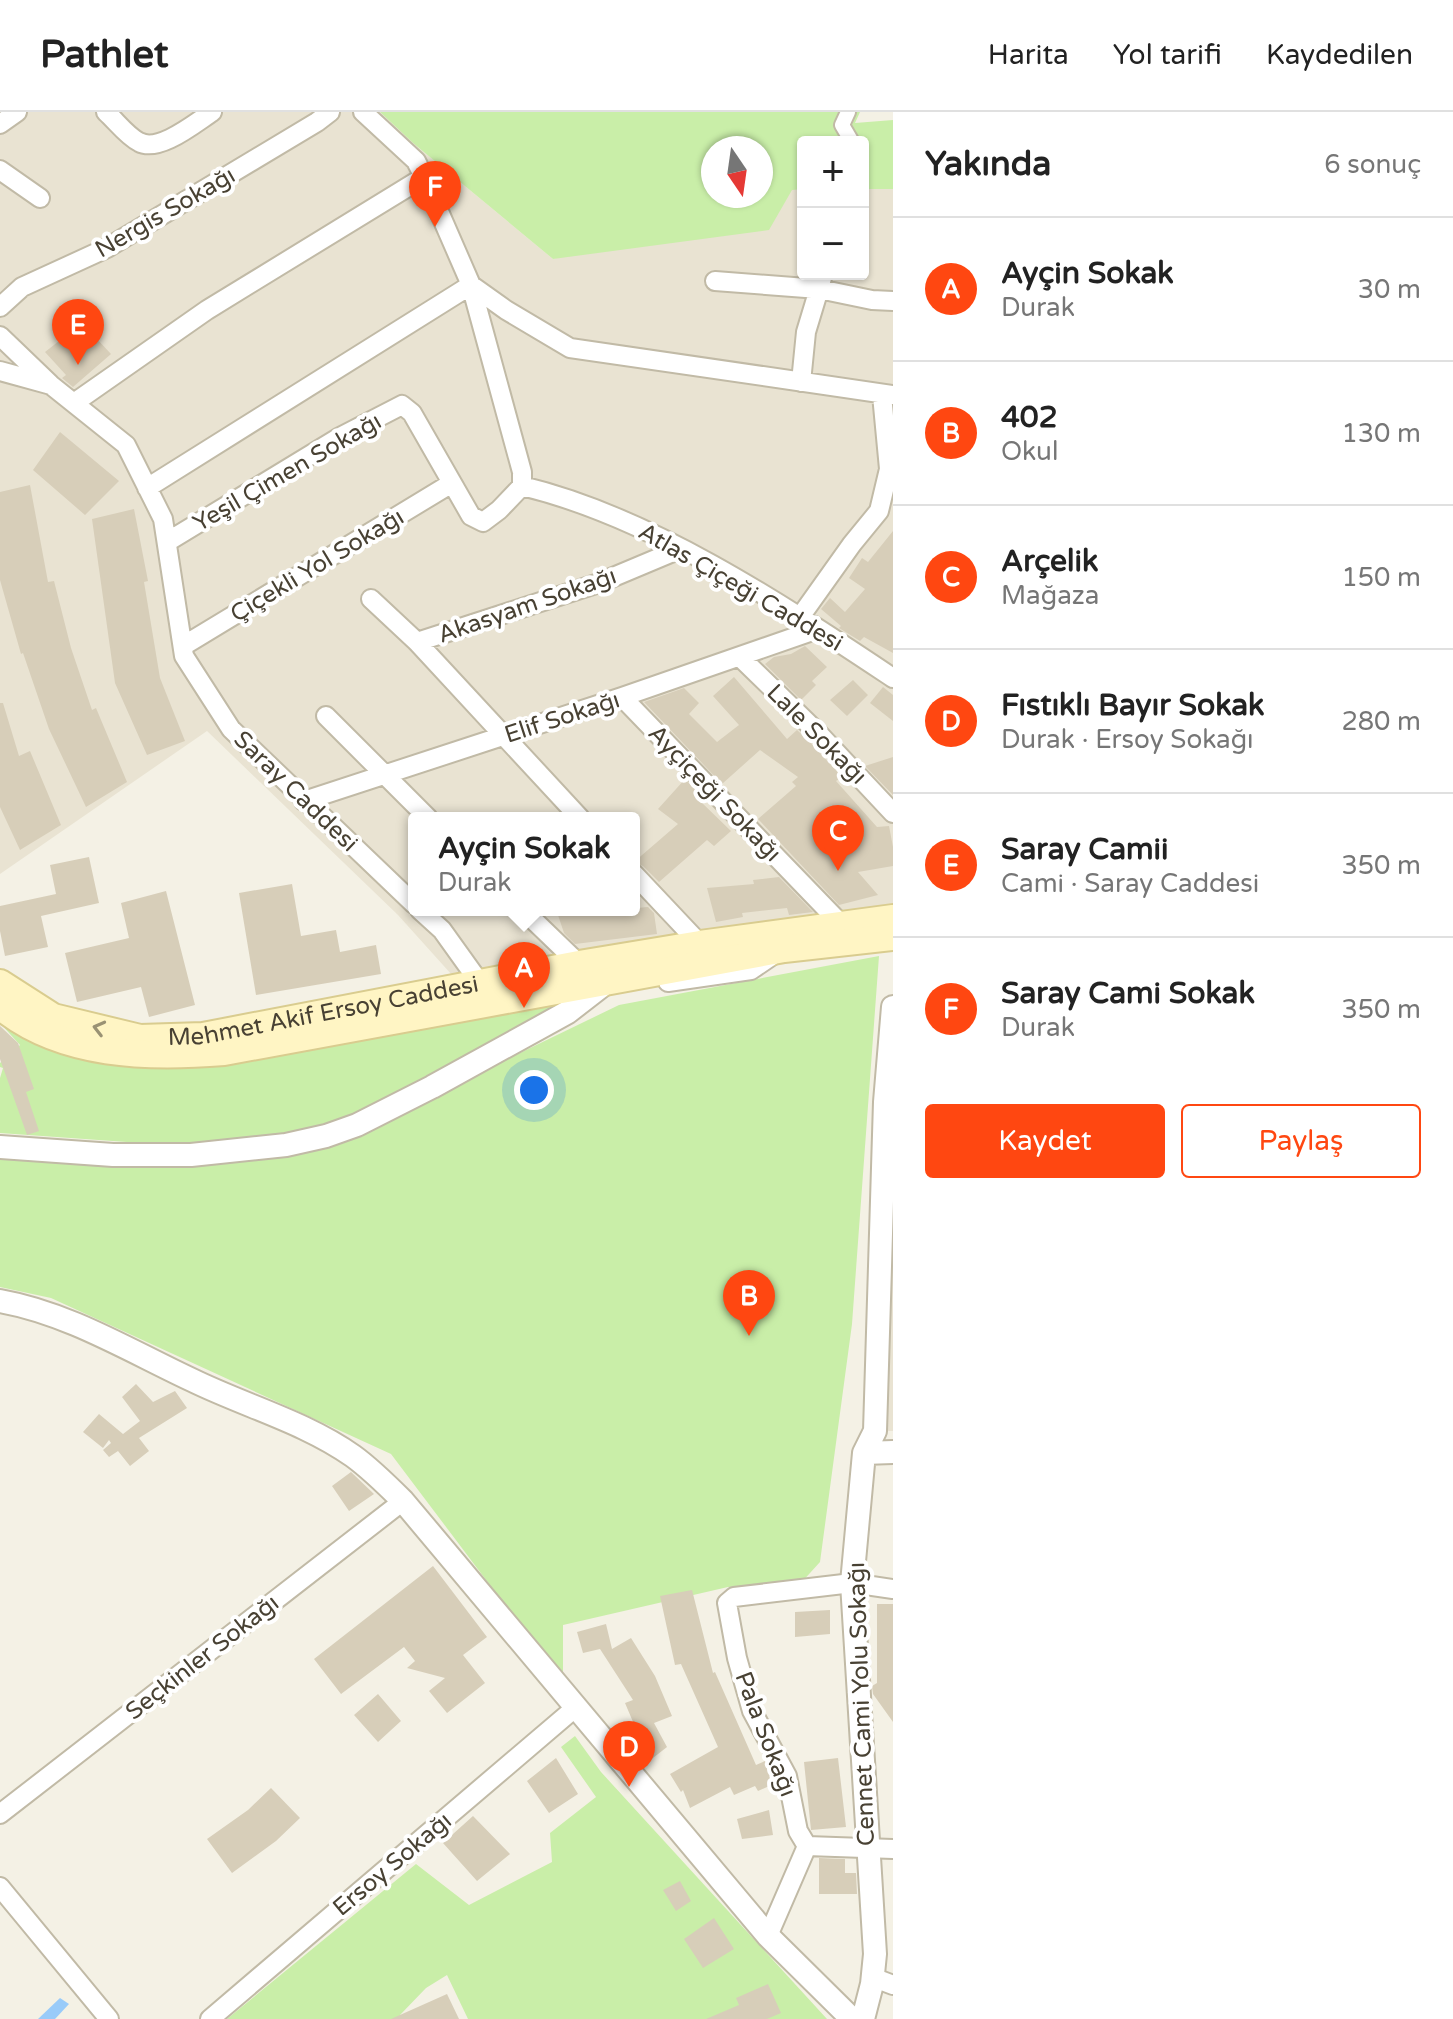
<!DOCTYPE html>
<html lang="tr">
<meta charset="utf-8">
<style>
body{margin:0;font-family:"Varela Round",sans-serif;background:#f6f6f6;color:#222}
.controls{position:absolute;right:24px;top:24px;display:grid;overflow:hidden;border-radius:8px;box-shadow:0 2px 6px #0004}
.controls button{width:72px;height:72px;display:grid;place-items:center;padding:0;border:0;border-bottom:2px solid #e0e0e0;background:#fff;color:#222;font:40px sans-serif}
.compass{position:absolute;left:701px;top:24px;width:72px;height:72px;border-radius:50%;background:#fff;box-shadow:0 2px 6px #0004;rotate:167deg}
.you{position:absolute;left:534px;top:978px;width:28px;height:28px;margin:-20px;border:6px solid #fff;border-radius:50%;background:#1a73e8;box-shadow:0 0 0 12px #1a73e833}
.badge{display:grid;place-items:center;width:52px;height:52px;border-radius:50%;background:#ff4711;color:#fff;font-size:26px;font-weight:700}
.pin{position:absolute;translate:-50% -66px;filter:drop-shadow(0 2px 4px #0008)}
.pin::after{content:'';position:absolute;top:42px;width:28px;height:24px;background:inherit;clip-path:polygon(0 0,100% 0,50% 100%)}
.popup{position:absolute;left:408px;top:700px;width:232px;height:104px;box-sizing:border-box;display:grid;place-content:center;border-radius:8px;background:#fff;filter:drop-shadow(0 2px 6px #0005);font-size:26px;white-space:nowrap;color:#767676}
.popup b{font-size:30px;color:#222}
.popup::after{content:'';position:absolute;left:50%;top:100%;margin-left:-16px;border:16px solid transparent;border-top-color:#fff}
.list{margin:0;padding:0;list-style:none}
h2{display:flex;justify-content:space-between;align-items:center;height:104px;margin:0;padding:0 32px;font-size:34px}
h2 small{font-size:26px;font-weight:400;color:#767676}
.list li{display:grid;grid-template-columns:52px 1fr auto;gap:24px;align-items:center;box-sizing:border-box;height:144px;padding:0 32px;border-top:2px solid #e0e0e0}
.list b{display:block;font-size:30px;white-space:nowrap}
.list p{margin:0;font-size:26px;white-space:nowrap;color:#767676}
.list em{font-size:26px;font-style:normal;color:#767676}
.actions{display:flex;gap:16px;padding:24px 32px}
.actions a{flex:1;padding:18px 0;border:2px solid #ff4711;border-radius:8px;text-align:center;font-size:28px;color:#ff4711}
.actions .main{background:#ff4711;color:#fff}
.map{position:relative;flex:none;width:893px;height:1907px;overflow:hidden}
header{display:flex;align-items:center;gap:48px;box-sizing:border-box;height:112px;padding:0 40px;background:#fff;border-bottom:2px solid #e0e0e0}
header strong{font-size:38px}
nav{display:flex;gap:44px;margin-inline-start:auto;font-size:28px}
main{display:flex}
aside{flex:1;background:#fff}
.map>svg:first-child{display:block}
.residential{fill:#e9e3d2;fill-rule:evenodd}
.green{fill:#c9eea8;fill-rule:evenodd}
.water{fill:#99cbf9}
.building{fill:#d7ceb9}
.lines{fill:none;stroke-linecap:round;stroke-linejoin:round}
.pedestrian-casing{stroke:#c1baa6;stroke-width:18}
.minor-casing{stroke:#c1baa6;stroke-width:22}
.tertiary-casing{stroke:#c1baa6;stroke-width:26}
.secondary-casing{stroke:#d9cc8f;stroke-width:30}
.pedestrian{stroke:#fff;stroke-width:14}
.minor{stroke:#fff;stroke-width:18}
.tertiary{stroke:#fff;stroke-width:22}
.secondary{stroke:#fff5c4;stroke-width:26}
.oneway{stroke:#9a9274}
.labels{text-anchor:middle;stroke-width:8;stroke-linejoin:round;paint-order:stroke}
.street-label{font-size:24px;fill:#484133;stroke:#fff}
</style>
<header>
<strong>Pathlet</strong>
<nav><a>Harita</a><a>Yol tarifi</a><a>Kaydedilen</a></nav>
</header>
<main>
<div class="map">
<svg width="893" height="1907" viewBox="0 0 893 1907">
<rect width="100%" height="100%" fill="#f4f1e5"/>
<path class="residential" d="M0,0H380L413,31L553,147L793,77H803V162H863V77H893V798L452,863L398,803L207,619L0,762ZM414,706H634V798H414Z
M893,1134V1319H875Z"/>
<path class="green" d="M380,0H860L855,11L893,8V77H863V30H803V77L792,78L769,118L553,147L413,31ZM713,36H761V84H713Z
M879,844L852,1212L820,1450L800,1472L728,1475L563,1513V1570L391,1342L51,1186L0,1175V1041L150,1056L330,1033L619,893Z
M550,888L570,890L445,959L334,1011L268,1025L169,1033L0,1021V966L3,956L0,955V951L20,933L0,911V907L39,925Z
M575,1624L601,1660L827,1907H468L447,1863L426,1876L400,1903V1907H227L416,1752L469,1793L552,1750L550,1721L596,1685L561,1635Z"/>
<path class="water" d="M60,1886L69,1892L55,1907H38Z"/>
<path class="building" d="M82,211L111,242L73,275L62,266L66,263L45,240Z
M60,320L119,369L85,403L33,358Z
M30,373L48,470L54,469L71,536L92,598L96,596L127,670L86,695L49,617L23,541L21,542L0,468V380Z
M134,397L148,469L144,470L160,566L185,629L147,643L115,571L92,407Z
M893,419V541L864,525L860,529L839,516L841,514L821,497L830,486L845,500L865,477L849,466L862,446L868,450Z
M805,534L827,555L812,569L816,573L801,588L765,552L774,545L791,542Z
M734,565L787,627L797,618L809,629L842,665L836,669L877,715L889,714L893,735V754L858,760L878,783L839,793L758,707L796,674L792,670L798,665L760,638L722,672L644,590L684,576L699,591L689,602L717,630L739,613L713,584Z
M853,568L868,583L847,604L830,588Z
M883,575L893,583V609L870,591Z
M0,591H3L19,644L30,639L61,713L20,738L0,695Z
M893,645V683L865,654Z
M685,667L703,686L700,689L731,719L714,734L707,728L659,770L643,754L634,750L678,712L658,697Z
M89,745L99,791L41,804L48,835L5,844L0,819V794L56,782L50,753Z
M779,765L813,800L789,803L787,796L742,801L743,805L716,810L707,776L754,772L753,768Z
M292,772L301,824L336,818L340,840L376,833L381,862L256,883L239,781Z
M166,779L195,893L149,905L141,875L77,890L65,841L129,826L121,791Z
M648,795L654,801L657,822L575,832L564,821L558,803Z
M0,914L18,931L34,977L26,980L39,1019L27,1023L0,947Z
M136,1272L153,1290L175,1279L187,1296L139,1326L149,1339L130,1354L118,1339L109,1345L103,1338L111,1331L109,1328L103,1336L83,1320L99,1302L123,1322L140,1309L122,1285Z
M351,1360L374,1382L349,1399L332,1374Z
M433,1454L487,1525L463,1543L485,1571L447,1601L429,1579L445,1566L407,1556L415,1549L404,1535L341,1582L314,1547Z
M692,1478L713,1561L715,1560L756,1653L765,1649L776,1671L758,1679L755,1674L734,1683L730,1675L690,1696L683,1678L681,1680L670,1662L718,1635L681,1552L675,1553L660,1484Z
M877,1492H893V1610L873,1582L872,1574L877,1571Z
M830,1498V1522L795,1525V1500Z
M606,1512L612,1537L631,1526L655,1564L672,1604L654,1611L667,1635L644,1653L638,1633L642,1631L625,1591L633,1588L600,1537L583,1541L577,1520Z
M378,1582L401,1609L378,1630L354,1603Z
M556,1646L578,1682L549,1701L527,1669Z
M838,1646L846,1715L811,1718L804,1650Z
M271,1676L300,1706L276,1729L232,1761L207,1727L248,1698Z
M769,1698L773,1723L742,1727L737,1707Z
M473,1704L510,1742L477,1769L443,1731Z
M819,1746L845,1747V1761H856L857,1782H819Z
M680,1769L691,1789L676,1799L663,1778Z
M714,1806L734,1837L703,1856L684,1827Z
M768,1872L781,1901L767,1907H706L739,1893L736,1886Z
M447,1882L459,1907H391Z"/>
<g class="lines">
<defs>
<path id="pedestrian" d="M848,0L842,13L852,30"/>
<path id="minor" d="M106,0C116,9 127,24 139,30C159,41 195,11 212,0
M363,0L416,49L424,65L471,173L522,360V374C652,405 783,493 893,566
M0,12L17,0
M0,58L40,86
M715,169L819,177L823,162
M0,195L22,175L107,136L317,10L330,0
M0,224L50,272
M0,259L51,273L126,333L163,407L184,544L231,617L414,792
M801,270L806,220L819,177L872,188L893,189
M74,291L207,198L424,65
M147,376L471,173L506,198L570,236L893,283
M167,430L340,325L402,293L412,301L471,404L483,410L499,398L522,374
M371,487L417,530L580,706
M800,505L852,432L879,399L889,357L882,283
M417,530L599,471L680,437
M183,534L452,371
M740,545L818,621L893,701
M622,585L841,812
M326,604L428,706
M304,689L622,585L818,517
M634,762L700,832
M420,798L442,818L480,871
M523,798L579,852
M668,870L751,858L776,841
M0,1702L403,1389
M807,1734L798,1719L787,1664L752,1599L737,1546L727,1491L734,1485L852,1471L893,1477
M0,1775L109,1907
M768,1824L807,1734L893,1737
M872,1865L893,1873
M210,1907L575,1596"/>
<path id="tertiary" d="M0,1035L113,1043H191L286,1033L326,1024L357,1013L432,975L568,900L608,869
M0,1189C68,1201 130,1239 192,1268C245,1294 305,1310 353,1344C371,1357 387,1373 403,1389L768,1824L852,1907
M864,1341L893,1340
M863,1907L872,1872L875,1842L852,1471L864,1341L875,1319L885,990L893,895"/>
<g id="secondary">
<path id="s1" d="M0,871L53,905L140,926L203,924L579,852L700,832L893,806"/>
<path d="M0,894C61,945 149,946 224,940L784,837L893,825"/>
</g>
</defs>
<use href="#pedestrian" class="pedestrian-casing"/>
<use href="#minor" class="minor-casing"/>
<use href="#tertiary" class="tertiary-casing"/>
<use href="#secondary" class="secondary-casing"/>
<use href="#pedestrian" class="pedestrian"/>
<use href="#minor" class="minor"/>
<use href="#tertiary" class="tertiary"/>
<use href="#secondary" class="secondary"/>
</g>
<defs><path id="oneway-chevron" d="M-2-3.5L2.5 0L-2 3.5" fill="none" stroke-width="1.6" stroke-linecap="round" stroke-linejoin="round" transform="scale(2)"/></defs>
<use class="oneway" href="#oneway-chevron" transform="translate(99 916) rotate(-166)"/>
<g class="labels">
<g class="street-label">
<text transform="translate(165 100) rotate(-30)" y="8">Nergis Sokağı</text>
<text transform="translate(287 360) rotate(-30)" y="8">Yeşil Çimen Sokağı</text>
<text transform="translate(317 453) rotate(-31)" y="8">Çiçekli Yol Sokağı</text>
<text transform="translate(741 475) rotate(30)" y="8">Atlas Çiçeği Caddesi</text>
<text transform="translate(527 493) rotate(-19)" y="8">Akasyam Sokağı</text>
<text transform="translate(562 605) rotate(-18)" y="8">Elif Sokağı</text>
<text transform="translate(817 622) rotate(45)" y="8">Lale Sokağı</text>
<text transform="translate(296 679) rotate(44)" y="8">Saray Caddesi</text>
<text transform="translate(715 681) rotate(46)" y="8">Ayçiçeği Sokağı</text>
<text dy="8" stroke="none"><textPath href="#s1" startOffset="338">Mehmet Akif Ersoy Caddesi</textPath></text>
<text transform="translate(202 1545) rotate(-38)" y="8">Seçkinler Sokağı</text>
<text transform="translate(861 1592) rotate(-92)" y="8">Cennet Cami Yolu Sokağı</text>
<text transform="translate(766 1622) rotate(69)" y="8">Pala Sokağı</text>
<text transform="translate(392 1752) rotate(-40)" y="8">Ersoy Sokağı</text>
</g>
</g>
</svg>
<div class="controls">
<button>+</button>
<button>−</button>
</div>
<svg class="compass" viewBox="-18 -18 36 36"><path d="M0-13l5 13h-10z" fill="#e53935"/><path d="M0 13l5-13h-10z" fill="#767676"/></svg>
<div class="you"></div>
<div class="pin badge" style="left:524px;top:896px">A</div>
<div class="popup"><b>Ayçin Sokak</b>Durak</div>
<div class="pin badge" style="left:749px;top:1224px">B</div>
<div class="pin badge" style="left:838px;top:759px">C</div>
<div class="pin badge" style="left:629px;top:1675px">D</div>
<div class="pin badge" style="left:78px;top:253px">E</div>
<div class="pin badge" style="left:435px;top:115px">F</div>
</div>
<aside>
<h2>Yakında<small>6 sonuç</small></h2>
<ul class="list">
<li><span class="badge">A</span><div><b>Ayçin Sokak</b><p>Durak</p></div><em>30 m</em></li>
<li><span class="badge">B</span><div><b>402</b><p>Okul</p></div><em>130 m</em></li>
<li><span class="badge">C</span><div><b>Arçelik</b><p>Mağaza</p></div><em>150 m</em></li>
<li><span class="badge">D</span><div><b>Fıstıklı Bayır Sokak</b><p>Durak · Ersoy Sokağı</p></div><em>280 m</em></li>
<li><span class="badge">E</span><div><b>Saray Camii</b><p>Cami · Saray Caddesi</p></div><em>350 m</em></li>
<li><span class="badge">F</span><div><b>Saray Cami Sokak</b><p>Durak</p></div><em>350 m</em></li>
</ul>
<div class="actions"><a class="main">Kaydet</a><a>Paylaş</a></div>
</aside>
</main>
